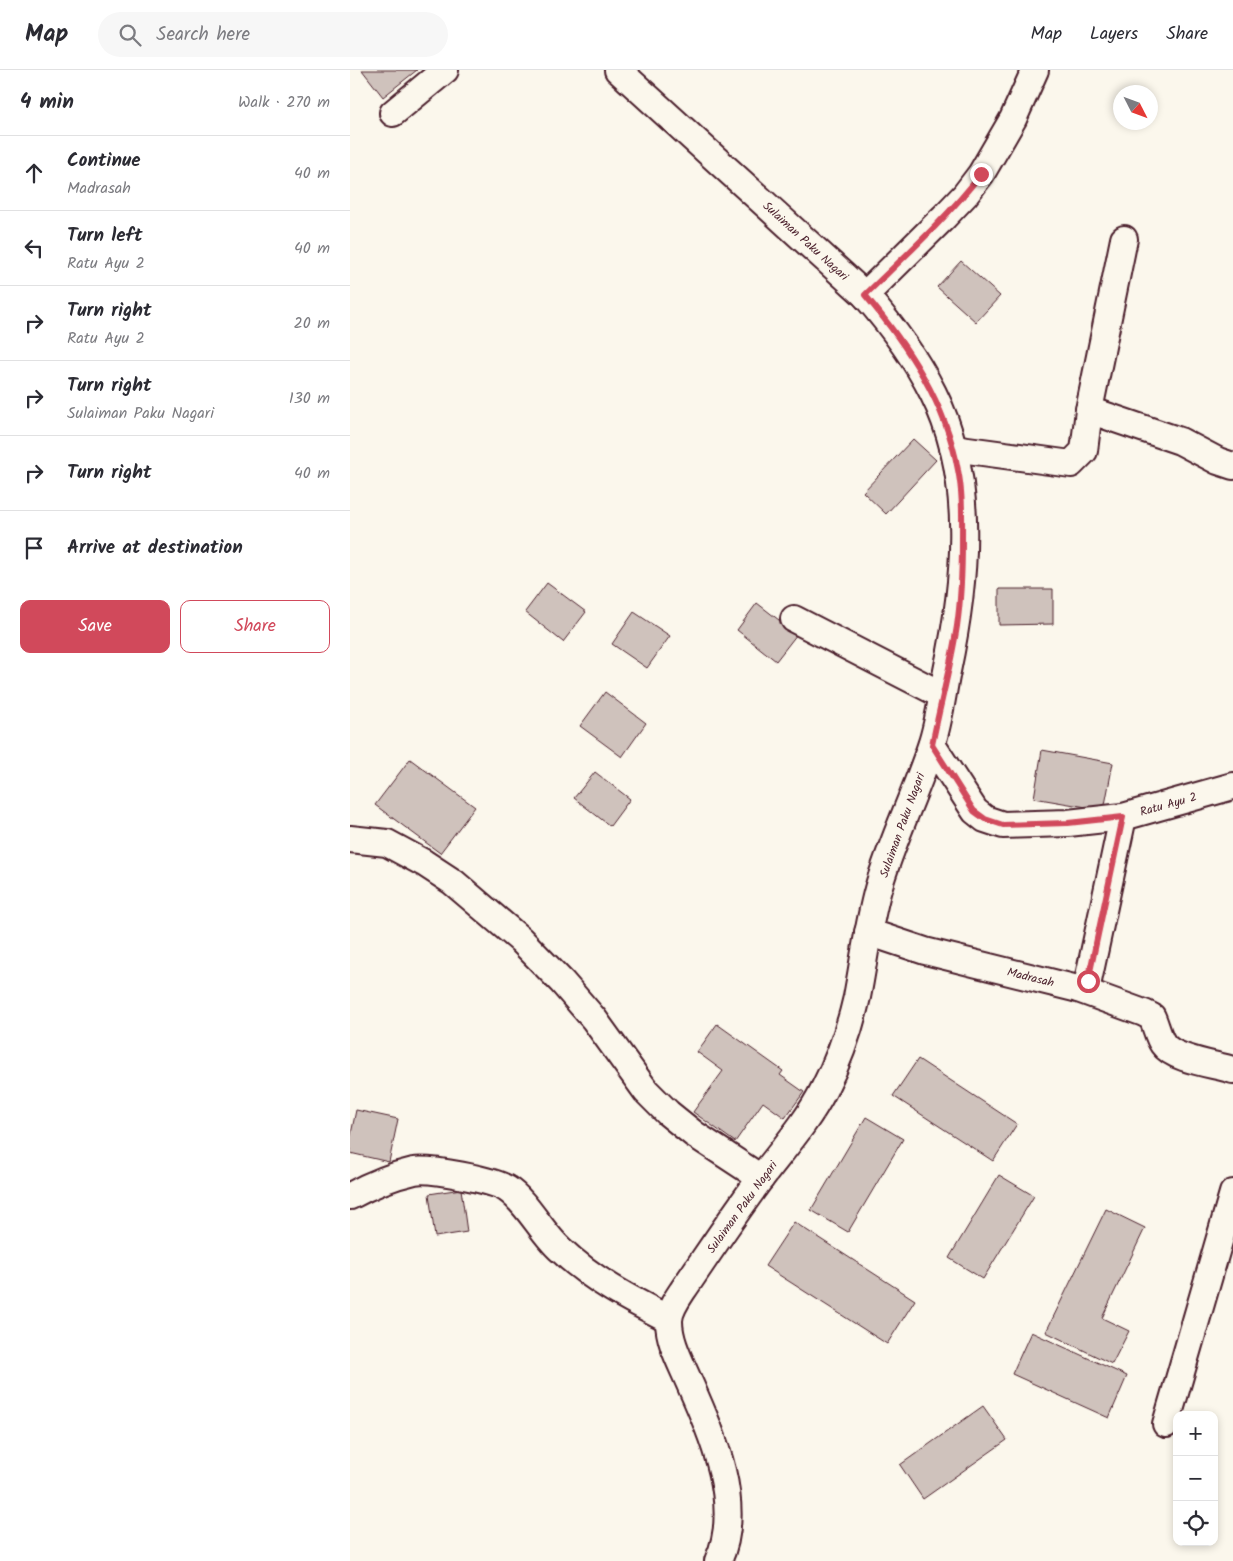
<!DOCTYPE html>
<meta charset="utf-8">
<style>
body{margin:0;font-family:Kalam,sans-serif;background:#f7f7f7;color:#2b2b33}
.controls{position:absolute;right:15px;bottom:15px;display:grid;overflow:hidden;border-radius:10px;box-shadow:0 2px 8px #0003}
.controls button{width:45px;height:45px;display:grid;place-items:center;padding:0;border:0;border-bottom:1px solid #e1e1e2;background:#fff;color:#2b2b33;font:25px sans-serif}
.compass{position:absolute;left:763px;top:15px;width:45px;height:45px;border-radius:50%;background:#fff;box-shadow:0 2px 8px #0003;rotate:132deg}
.stop{position:absolute;width:15px;height:15px;margin:-11px;border:4px solid #d1495b;border-radius:50%;background:#fff}
.stop.end{background:#d1495b;border-color:#fff;box-shadow:0 1px 5px #0008}
.list{margin:0;padding:0;list-style:none}
h2{display:flex;justify-content:space-between;align-items:center;height:65px;margin:0;padding:0 20px;font-size:21px}
h2 small{font-size:16px;font-weight:400;color:#7c7c81}
.list li{display:grid;grid-template-columns:32px 1fr auto;gap:15px;align-items:center;box-sizing:border-box;height:75px;padding:0 20px;border-top:1px solid #e1e1e2}
.list b{display:block;font-size:19px;white-space:nowrap}
.list p{margin:0;font-size:16px;white-space:nowrap;color:#7c7c81}
.list em{font-size:16px;font-style:normal;color:#7c7c81}
.actions{display:flex;gap:10px;padding:15px 20px}
.actions a{flex:1;padding:11px 0;border:1px solid #d1495b;border-radius:10px;text-align:center;font-size:18px;color:#d1495b}
.actions .main{background:#d1495b;color:#fff}
.icon{flex:none;width:28px;height:28px;fill:none;stroke:currentColor;stroke-width:2;stroke-linecap:round;stroke-linejoin:round}
.map{position:relative;flex:none;width:883px;height:1491px;overflow:hidden}
header{display:flex;align-items:center;gap:30px;box-sizing:border-box;height:70px;padding:0 25px;background:#fff;border-bottom:1px solid #e1e1e2}
header strong{font-size:24px}
nav{display:flex;gap:28px;margin-inline-start:auto;font-size:18px}
.search{width:350px;height:45px;background:#f7f7f7;display:flex;align-items:center;gap:12px;box-sizing:border-box;padding:0 18px;border-radius:28px;color:#7c7c81;font-size:19px}
main{display:flex}
aside{flex:1;background:#fff}
.map>svg:first-child{display:block}
.building{fill:#cfc2bc;stroke:#4a1f2b}
.lines{fill:none;stroke-linecap:round;stroke-linejoin:round}
.minor-casing{stroke:#4a1f2b;stroke-width:30}
.minor{stroke:#fbf7ec;stroke-width:26}
.route{stroke:#d1495b;stroke-width:6}
.labels{text-anchor:middle;stroke-width:4.5;stroke-linejoin:round;paint-order:stroke}
.street-label{font-size:12px;fill:#4a1f2b;stroke:#fbf7ec}
</style>
<header>
<strong>Map</strong>
<div class="search"><svg class="icon" aria-label="search" viewBox="0 0 24 24"><circle cx="10" cy="10" r="6"/><path d="M15 15l6 6"/></svg>Search here</div>
<nav><a>Map</a><a>Layers</a><a>Share</a></nav>
</header>
<main>
<aside>
<h2>4 min<small>Walk · 270 m</small></h2>
<ul class="list">
<li><svg class="icon" aria-label="ahead" viewBox="0 0 24 24"><path d="M12 20V5M6 11l6-6 6 6"/></svg><div><b>Continue</b><p>Madrasah</p></div><em>40 m</em></li>
<li><svg class="icon" aria-label="left" viewBox="0 0 24 24"><path d="M17 20v-9H6M10 6l-5 5 5 5"/></svg><div><b>Turn left</b><p>Ratu Ayu 2</p></div><em>40 m</em></li>
<li><svg class="icon" aria-label="right" viewBox="0 0 24 24"><path d="M7 20v-9h11M14 6l5 5-5 5"/></svg><div><b>Turn right</b><p>Ratu Ayu 2</p></div><em>20 m</em></li>
<li><svg class="icon" aria-label="right" viewBox="0 0 24 24"><path d="M7 20v-9h11M14 6l5 5-5 5"/></svg><div><b>Turn right</b><p>Sulaiman Paku Nagari</p></div><em>130 m</em></li>
<li><svg class="icon" aria-label="right" viewBox="0 0 24 24"><path d="M7 20v-9h11M14 6l5 5-5 5"/></svg><div><b>Turn right</b></div><em>40 m</em></li>
<li><svg class="icon" aria-label="arrive" viewBox="0 0 24 24"><path d="M6 21V4h12l-3 4 3 4H6"/></svg><div><b>Arrive at destination</b></div></li>
</ul>
<div class="actions"><a class="main">Save</a><a>Share</a></div>
</aside>
<div class="map">
<svg width="883" height="1491" viewBox="0 0 883 1491">
<rect width="100%" height="100%" fill="#fbf7ec"/>
<filter id="ink" filterUnits="userSpaceOnUse"><feTurbulence type="fractalNoise" baseFrequency=".02" numOctaves="2"/><feDisplacementMap in="SourceGraphic" scale="10" xChannelSelector="R" yChannelSelector="G"/><feConvolveMatrix kernelMatrix="1 2 1 2 8 2 1 2 1" color-interpolation-filters="sRGB"/></filter>
<g filter="url(#ink)">
<path class="building" d="M12,0H67L33,27Z
M611,191L650,226L626,252L587,217Z
M563,369L586,390L536,444L513,422Z
M197,513L236,542L213,572L175,542Z
M649,519H703V554L649,555Z
M407,533L447,564L426,591L387,560Z
M284,542L320,566L297,598L262,574Z
M255,622L296,653L272,687L230,656Z
M692,680L763,693L754,740L684,728Z
M60,689L125,737L90,783L25,735Z
M245,702L280,729L260,756L224,728Z
M367,954L433,1001L430,1005L454,1022L435,1048L413,1032L385,1072L343,1042L373,1001L347,982Z
M568,989L667,1054L643,1091L543,1026Z
M6,1040L48,1049L39,1092L0,1083V1069Z
M516,1047L553,1069L498,1162L461,1140Z
M649,1105L684,1126L633,1209L599,1188Z
M111,1119L117,1162L85,1167L79,1124Z
M756,1139L795,1158L752,1248L779,1261L762,1294L696,1262Z
M444,1152L565,1230L537,1274L415,1196Z
M681,1262L777,1306L759,1348L662,1304Z
M633,1336L657,1370L573,1429L550,1395Z"/>
<g class="lines">
<defs>
<g id="minor">
<path id="s1" d="M268,0L515,225C541,255 565,287 583,323C626,408 616,512 597,601C592,626 589,653 581,676C565,725 542,770 528,819C518,855 514,891 507,927C500,958 489,990 474,1019C458,1051 433,1079 411,1108C384,1144 359,1182 333,1220C327,1229 319,1240 319,1251C319,1272 331,1293 339,1312C362,1364 394,1435 368,1491"/>
<path d="M43,43L95,0"/>
<path d="M515,225L594,147L615,125L631,104L663,49L685,0"/>
<path d="M739,340L774,169"/>
<path d="M603,378L721,394L734,381L739,340L830,371L868,391L883,396"/>
<path d="M444,549L592,625"/>
<path id="s2" d="M582,675L625,741L635,749L653,755L718,753L773,747L883,716"/>
<path d="M0,769L37,773L74,793L103,812L171,870L212,912L244,949L296,1021L318,1043L344,1064L411,1108"/>
<path id="s3" d="M518,862L575,881L728,919L734,916L738,911L773,747"/>
<path d="M728,919L794,943L802,947C806,956 808,967 813,974C824,990 864,994 883,1000"/>
<path d="M0,1126C20,1115 42,1106 64,1101C79,1098 144,1110 157,1119C176,1131 192,1163 210,1179C241,1209 281,1230 319,1249"/>
<path d="M816,1354L883,1123"/>
</g>
</defs>
<use href="#minor" class="minor-casing"/>
<use href="#minor" class="minor"/>
</g>
</g>
<g class="lines" filter="url(#ink)">
<path class="route" d="M631,104C597,148 555,186 515,225C558,276 596,333 608,400C613,424 612,448 612,472C612,500 611,528 607,556C601,595 590,635 582,675L624,741L635,749L653,755L718,753L773,747L738,911"/>
</g>
<g class="labels">
<g class="street-label">
<text dy="4" stroke="none"><textPath href="#s1" startOffset="254">Sulaiman Paku Nagari</textPath></text>
<text dy="4" stroke="none"><textPath href="#s2" startOffset="278">Ratu Ayu 2</textPath></text>
<text transform="translate(552 755) rotate(-70)" y="4">Sulaiman Paku Nagari</text>
<text dy="4" stroke="none"><textPath href="#s3" startOffset="169">Madrasah</textPath></text>
<text transform="translate(392 1137) rotate(-54)" y="4">Sulaiman Paku Nagari</text>
</g>
</g>
</svg>
<div class="controls">
<button>+</button>
<button>−</button>
<button><svg class="icon" aria-label="locate" viewBox="0 0 24 24"><circle cx="12" cy="12" r="6"/><path d="M12 2v4M12 18v4M2 12h4M18 12h4"/></svg></button>
</div>
<svg class="compass" viewBox="-18 -18 36 36"><path d="M0-13l5 13h-10z" fill="#e53935"/><path d="M0 13l5-13h-10z" fill="#7c7c81"/></svg>
<div class="stop" style="left:738px;top:911px"></div>
<div class="stop end" style="left:631px;top:104px"></div>
</div>
</main>
